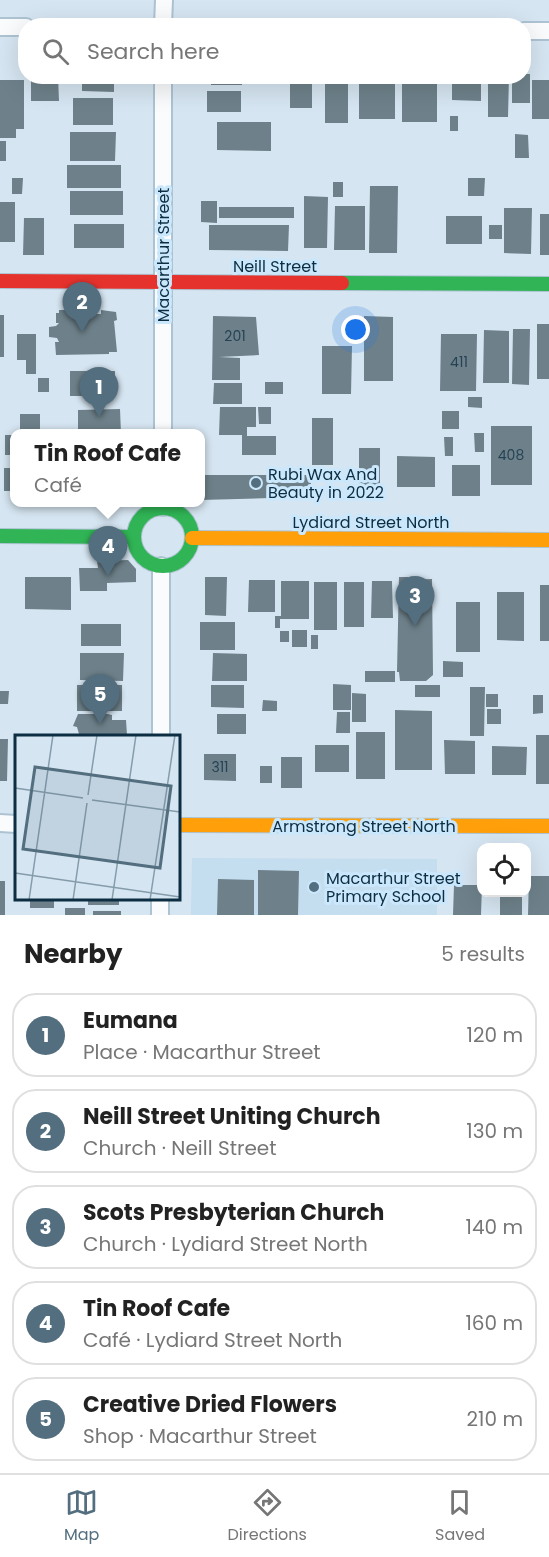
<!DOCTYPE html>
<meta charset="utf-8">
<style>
body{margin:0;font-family:Poppins,sans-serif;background:#f2f2f2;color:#222}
.controls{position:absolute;right:18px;bottom:18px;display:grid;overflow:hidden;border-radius:12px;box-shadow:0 6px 24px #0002}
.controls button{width:54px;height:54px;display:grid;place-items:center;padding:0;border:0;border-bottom:2px solid #e0e0e0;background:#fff;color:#222;font:30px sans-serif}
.you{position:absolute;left:356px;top:330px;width:21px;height:21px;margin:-15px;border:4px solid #fff;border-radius:50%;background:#1a73e8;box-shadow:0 0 0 9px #1a73e833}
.badge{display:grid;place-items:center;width:39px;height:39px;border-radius:50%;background:#536e7f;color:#fff;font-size:20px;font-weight:700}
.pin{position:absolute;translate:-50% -50px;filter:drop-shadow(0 2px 3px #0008)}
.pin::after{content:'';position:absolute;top:32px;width:21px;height:18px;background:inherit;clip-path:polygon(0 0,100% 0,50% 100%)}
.popup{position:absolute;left:10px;top:429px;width:195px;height:78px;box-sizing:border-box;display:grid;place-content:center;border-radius:12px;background:#fff;filter:drop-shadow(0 2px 4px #0005);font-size:20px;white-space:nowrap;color:#767676}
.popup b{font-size:22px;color:#222}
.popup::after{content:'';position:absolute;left:50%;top:100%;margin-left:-12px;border:12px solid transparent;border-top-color:#fff}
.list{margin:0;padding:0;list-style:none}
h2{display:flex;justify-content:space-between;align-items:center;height:78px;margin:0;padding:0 24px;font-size:26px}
h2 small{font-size:20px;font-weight:400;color:#767676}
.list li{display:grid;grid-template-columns:39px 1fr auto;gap:18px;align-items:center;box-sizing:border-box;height:84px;margin:0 12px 12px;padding:0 12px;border:2px solid #e0e0e0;border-radius:24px}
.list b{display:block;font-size:22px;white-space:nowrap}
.list p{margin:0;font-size:20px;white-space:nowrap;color:#767676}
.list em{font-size:20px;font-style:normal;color:#767676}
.icon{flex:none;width:33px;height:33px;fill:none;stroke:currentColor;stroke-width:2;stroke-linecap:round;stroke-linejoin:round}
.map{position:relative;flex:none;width:549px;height:915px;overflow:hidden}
.search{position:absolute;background:#fff;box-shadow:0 6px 24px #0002;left:18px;right:18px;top:18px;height:66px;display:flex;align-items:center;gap:15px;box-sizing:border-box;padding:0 21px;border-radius:24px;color:#767676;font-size:22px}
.sheet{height:558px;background:#fff}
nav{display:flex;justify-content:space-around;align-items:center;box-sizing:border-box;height:84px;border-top:2px solid #e0e0e0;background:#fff;font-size:16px;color:#767676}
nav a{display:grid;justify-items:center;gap:3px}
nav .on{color:#536e7f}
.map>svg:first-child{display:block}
.built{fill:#c4ddef}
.building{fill:#6e818a}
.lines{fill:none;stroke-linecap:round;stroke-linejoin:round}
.street-casing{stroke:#adc3d2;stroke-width:20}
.fast-casing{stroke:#adc3d2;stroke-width:16}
.slow-casing{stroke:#adc3d2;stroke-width:16}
.jam-casing{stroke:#adc3d2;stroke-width:16}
.street{stroke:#f9fbfd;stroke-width:16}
.fast{stroke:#30b455;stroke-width:14}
.slow{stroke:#ff9f0a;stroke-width:14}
.jam{stroke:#e5322d;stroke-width:14}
.poi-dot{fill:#536e7f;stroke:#cae7fc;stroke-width:2}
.labels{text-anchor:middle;stroke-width:6;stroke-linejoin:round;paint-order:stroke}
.number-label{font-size:14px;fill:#254354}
.street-label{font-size:16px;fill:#0d2e42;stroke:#cae7fc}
.poi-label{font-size:16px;fill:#0d2e42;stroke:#cae7fc;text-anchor:start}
.inset-road{fill:none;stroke:#859cab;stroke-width:1.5}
.view{fill:#536e7f;fill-opacity:0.15;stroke:#536e7f;stroke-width:3}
.inset-edge{fill:none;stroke:#0d2e42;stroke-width:3}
</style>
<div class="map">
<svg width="549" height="915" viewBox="0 0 549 915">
<rect width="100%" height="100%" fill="#d5e5f1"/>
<path class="built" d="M192,858L437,859V915H191Z"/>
<path class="building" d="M524,74H530V103H512V76H524Z
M31,76H58L59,101H31Z
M82,76H114V92L82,91Z
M211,76H242V85H211Z
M290,76H312V108H290Z
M325,76H348V123H325Z
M359,76H395V119H359Z
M488,76H509L508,117H488Z
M402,78L437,79V122H402Z
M0,80H24V129H16V138H0Z
M452,80H481V101L452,100Z
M532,80H549V119H532Z
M207,91H241V112H207Z
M73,98H113V125H73Z
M450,116H458V131H450Z
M217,122H271V151L217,150Z
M70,132H116L115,161H70Z
M515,134L528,135L529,158H515Z
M0,141H6V161H0Z
M67,165H121V188H67Z
M12,178H23L22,194H12Z
M468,178H485L484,196H468Z
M333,182H343V197H333Z
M370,186H398L397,253H369Z
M70,191H123V215H70Z
M304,196L328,197L327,248H304Z
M201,201H217V223L201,222Z
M0,202H15V242H0Z
M335,206H365V250H334Z
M219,207H294V218H219Z
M504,208H532L531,254L504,253Z
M540,214H549V255H540Z
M446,216H482V244H446Z
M24,218H44V255H23Z
M74,224H124V248H74Z
M209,225H289L288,251L209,250Z
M489,225H502V239H489Z
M59,310H92V314H101V310L116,312L117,320L114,321L117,352H109V354L56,355L55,342H59L57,338L49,337V327L56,326L59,323H56V313H59Z
M0,315H4V357H0Z
M213,316L256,317L259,355L219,357L240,358V380H212Z
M364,316L393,317V381H364Z
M537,324H549V379H537Z
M513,329H530L529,385L512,384Z
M484,330L509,331V383H483Z
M17,334H36V374H26V360H17Z
M441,334H477L476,391H440Z
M322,346H352L351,394H322Z
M70,371H115V396H70Z
M38,378H49V392H38Z
M265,382H283V394H265Z
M214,383H242V404H213Z
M468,397H482V408L468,407Z
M220,407H256V427H247V436H276V455H242V435H219Z
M258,407H271V424H259Z
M120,409L121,434H78V410Z
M442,411H459V429H442Z
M20,414H40V430H20Z
M312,418H333V465H312Z
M491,426H532V485H491Z
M474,433H484V452H475Z
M5,435H15V455H5Z
M444,437H453V456H445Z
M359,448H380V487H359Z
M397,456L435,457V487H397Z
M452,465H480V496H452Z
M4,468H15V491H4Z
M201,475H311V492L305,497L201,500Z
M128,560L136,569V582L107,583V591H80L79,568H98L97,561Z
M25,577H71V610L25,609Z
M205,577H227L226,616L205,615Z
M399,577H408V580L432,579L433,675L426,681H400L399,672H397Z
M249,580H275V612H248Z
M281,581H309V619H280V628H275V616H281Z
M372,581H392L393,618H371Z
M314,582H337V630H314Z
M344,582H364V627H344Z
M540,585H549V641H540Z
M497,592H524V641L497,640Z
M456,602H480V652H456Z
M200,622H235V650H200Z
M81,624H121V646H81Z
M292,630H307V647H292Z
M280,631H289V642H280Z
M311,635H318V649H311Z
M80,653H124L123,681L80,680Z
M213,653L247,654V681H212Z
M443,661L463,662V677H443Z
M365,671H395V682H365Z
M333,684L351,685V710H333Z
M77,685H122V711H77Z
M211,685H244V708L211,707Z
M415,685H440V697H415Z
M470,687H485L484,736H470Z
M0,691H9L8,704H0Z
M352,693L366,694V722H352Z
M486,694H498V707H486Z
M533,695H543V713L533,714Z
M263,700L277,701V711H262Z
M487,709H501V724H487Z
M395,710L432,711V770H395Z
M337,712H350V733H336Z
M78,714H108L112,715V720H126L127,735L79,734L77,727L73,726Z
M217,714H246V734H217Z
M356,732H385V779H356Z
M536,735H549V784H536Z
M0,739H8L7,781H0Z
M444,740L475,741V774H445Z
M315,745H349V772H315Z
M492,746L527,747L526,775H492Z
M204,754H236V781L204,780Z
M281,757H302V788H281Z
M260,766H272V783H260Z
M258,870L299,871L298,915H258Z
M529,876H549V915H528Z
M218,879L254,880V915H217Z
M0,881H5V915H0Z
M454,885H482L481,915H453Z
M500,892H522V915H500Z
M30,898H54V908H30Z
M88,898H119V905H88Z
M65,908H85V915H65Z
M93,911H121V915H93Z"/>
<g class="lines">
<defs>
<path id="street" d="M163,26L164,0
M0,27H26
M524,31H549
M163,434V76
M163,502V507
M161,566V736
M0,823L16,824
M160,915V898"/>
<path id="fast" d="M342,283L549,284
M134 537a29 29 0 1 1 58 0a29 29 0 1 1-58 0Z
M0,536L133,537"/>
<path id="slow" d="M192,538L549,540
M178,825L549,826"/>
<path id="jam" d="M0,281L342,283"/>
</defs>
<use href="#street" class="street-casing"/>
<use href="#fast" class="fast-casing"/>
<use href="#slow" class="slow-casing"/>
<use href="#jam" class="jam-casing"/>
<use href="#street" class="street"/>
<use href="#fast" class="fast"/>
<use href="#slow" class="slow"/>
<use href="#jam" class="jam"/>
</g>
<g class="poi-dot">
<circle cx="256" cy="483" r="6"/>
<circle cx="314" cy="887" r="6"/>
</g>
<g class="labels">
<g class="number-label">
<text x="235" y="341">201</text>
<text x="459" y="367">411</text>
<text x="511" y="460">408</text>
<text x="220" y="772">311</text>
</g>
<g class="street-label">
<text transform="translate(163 255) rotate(-90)" y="6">Macarthur Street</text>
<text x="275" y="272">Neill Street</text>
<text x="371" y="528">Lydiard Street North</text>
<text x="364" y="832">Armstrong Street North</text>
</g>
<g class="poi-label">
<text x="268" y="480">Rubi Wax And<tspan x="268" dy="18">Beauty in 2022</tspan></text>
<text x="326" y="884">Macarthur Street<tspan x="326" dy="18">Primary School</tspan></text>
</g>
</g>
<g transform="translate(15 735)">
<rect width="165" height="165" fill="#d5e5f1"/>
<path class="inset-road" d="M0,53L68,63M73,60L82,0M77,65L165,77M0,138L165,162M14,165L38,0M58,165L72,68M97,165L121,0M135,165L160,0"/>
<path class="view" d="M20,32L156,51L145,133L8,114Z"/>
<rect width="165" height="165" class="inset-edge"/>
</g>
</svg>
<div class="controls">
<button><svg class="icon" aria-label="locate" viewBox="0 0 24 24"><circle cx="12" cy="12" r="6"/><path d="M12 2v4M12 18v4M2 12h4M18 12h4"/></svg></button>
</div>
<div class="you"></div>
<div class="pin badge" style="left:99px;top:417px">1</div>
<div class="pin badge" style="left:82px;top:332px">2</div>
<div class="pin badge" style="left:415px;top:626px">3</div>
<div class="pin badge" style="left:108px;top:576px">4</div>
<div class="popup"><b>Tin Roof Cafe</b>Café</div>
<div class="pin badge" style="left:100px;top:724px">5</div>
<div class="search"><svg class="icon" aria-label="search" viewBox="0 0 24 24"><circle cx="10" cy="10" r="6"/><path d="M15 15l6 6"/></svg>Search here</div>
</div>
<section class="sheet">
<h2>Nearby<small>5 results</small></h2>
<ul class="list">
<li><span class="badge">1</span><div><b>Eumana</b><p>Place · Macarthur Street</p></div><em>120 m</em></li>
<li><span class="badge">2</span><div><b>Neill Street Uniting Church</b><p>Church · Neill Street</p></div><em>130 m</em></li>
<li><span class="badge">3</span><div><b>Scots Presbyterian Church</b><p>Church · Lydiard Street North</p></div><em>140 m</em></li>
<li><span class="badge">4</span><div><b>Tin Roof Cafe</b><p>Café · Lydiard Street North</p></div><em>160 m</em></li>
<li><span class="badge">5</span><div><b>Creative Dried Flowers</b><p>Shop · Macarthur Street</p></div><em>210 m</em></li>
</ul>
</section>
<nav>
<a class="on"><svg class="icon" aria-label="map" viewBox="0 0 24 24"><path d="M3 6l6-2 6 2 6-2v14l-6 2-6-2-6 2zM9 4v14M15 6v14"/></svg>Map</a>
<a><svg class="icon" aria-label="directions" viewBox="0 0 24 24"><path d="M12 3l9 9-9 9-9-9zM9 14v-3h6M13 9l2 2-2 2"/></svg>Directions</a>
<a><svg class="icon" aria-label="saved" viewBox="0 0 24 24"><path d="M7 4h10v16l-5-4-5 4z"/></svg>Saved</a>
</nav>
